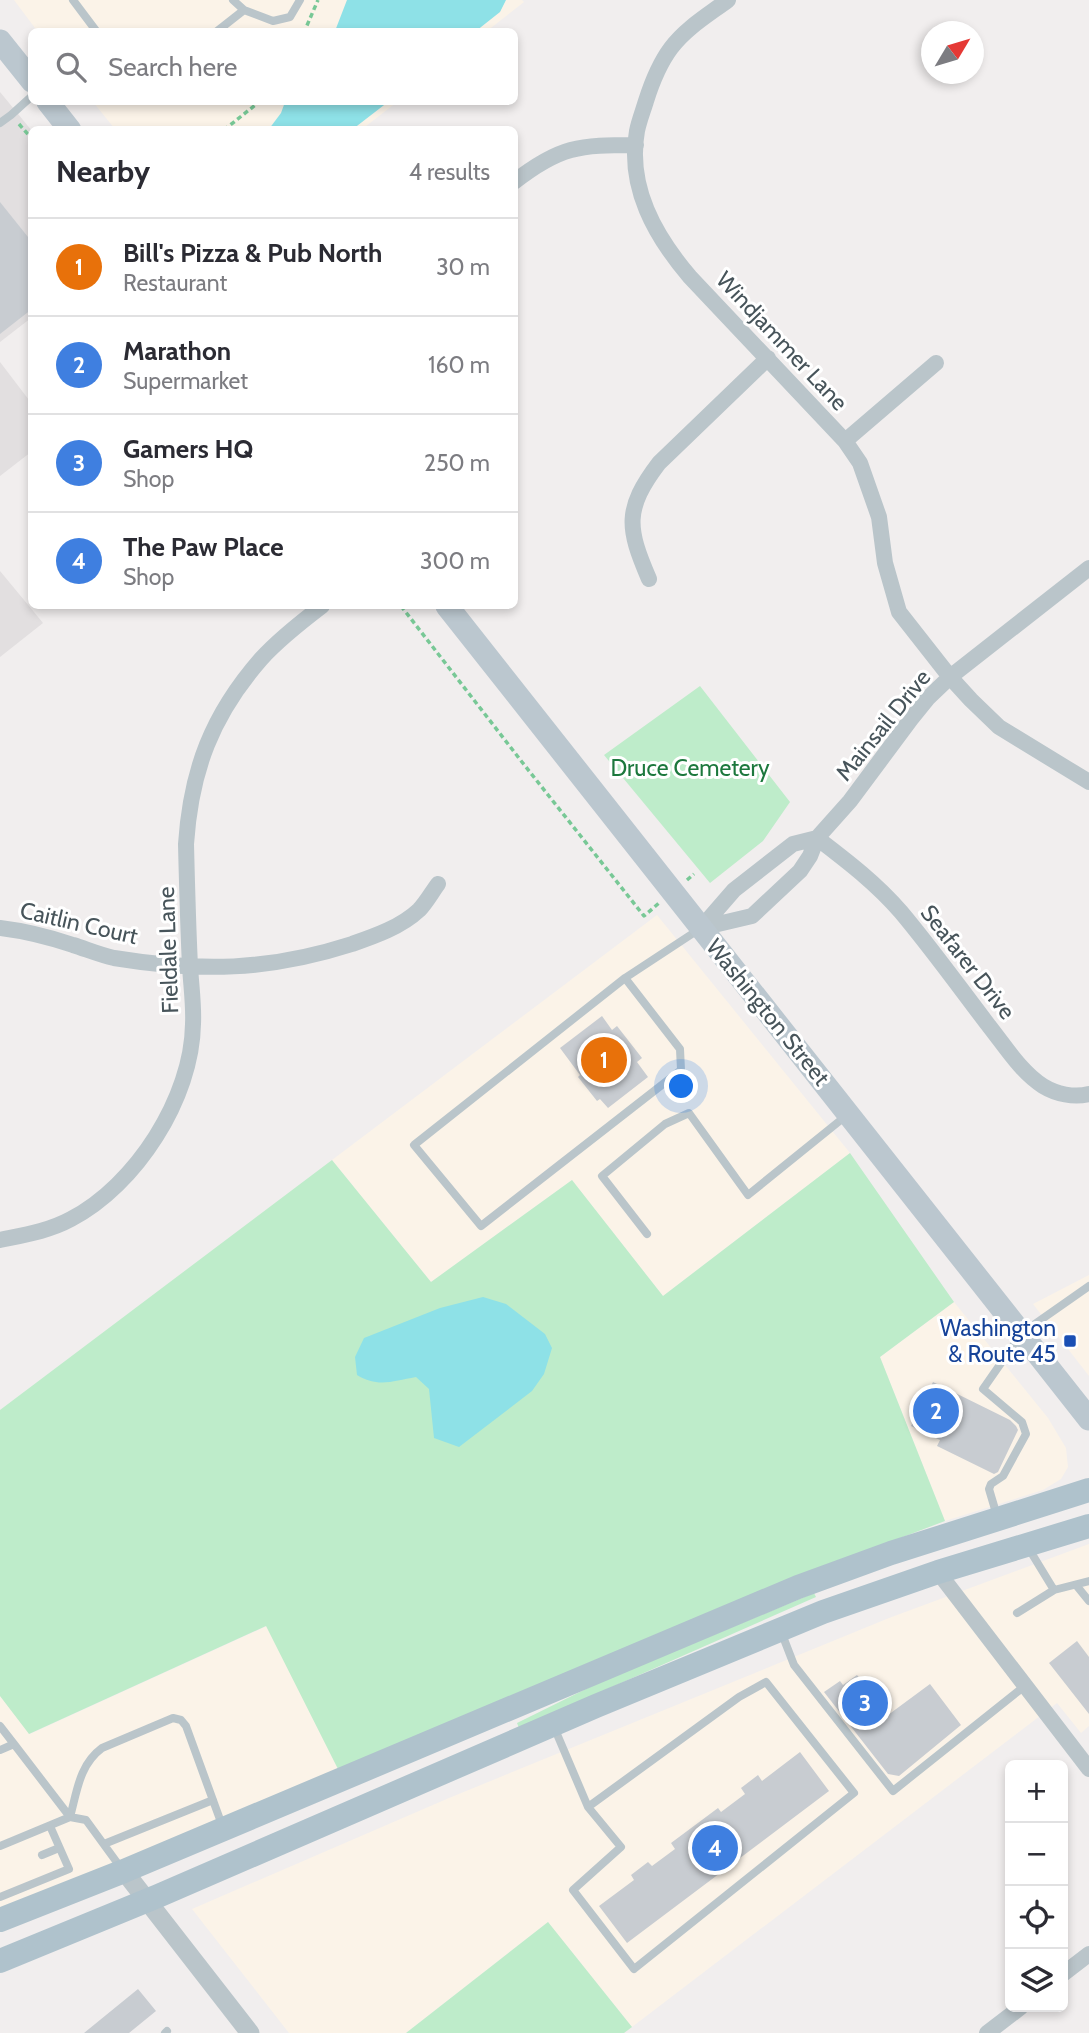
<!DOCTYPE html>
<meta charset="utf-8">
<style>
body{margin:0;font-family:Cabin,sans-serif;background:#f2f2f3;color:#2b2b33}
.controls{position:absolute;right:21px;bottom:21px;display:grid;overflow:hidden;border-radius:10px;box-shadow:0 4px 10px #0003}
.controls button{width:63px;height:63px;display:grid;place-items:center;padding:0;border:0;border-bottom:2px solid #e1e1e2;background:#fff;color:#2b2b33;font:35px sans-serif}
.compass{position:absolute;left:921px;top:21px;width:63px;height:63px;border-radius:50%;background:#fff;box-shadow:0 4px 10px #0003;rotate:52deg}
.you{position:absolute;left:682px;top:1087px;width:24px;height:24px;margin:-18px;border:5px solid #fff;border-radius:50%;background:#1a73e8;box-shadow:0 0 0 10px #1a73e833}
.badge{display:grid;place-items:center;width:46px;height:46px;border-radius:50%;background:#b45309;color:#fff;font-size:23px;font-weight:700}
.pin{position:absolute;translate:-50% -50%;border:4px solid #fff;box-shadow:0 2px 7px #0006}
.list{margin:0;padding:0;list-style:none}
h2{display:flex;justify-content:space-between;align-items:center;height:91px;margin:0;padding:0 28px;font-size:30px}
h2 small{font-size:23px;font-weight:400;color:#7c7c81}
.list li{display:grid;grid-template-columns:46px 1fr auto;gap:21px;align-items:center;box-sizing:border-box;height:98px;padding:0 28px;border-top:2px solid #e1e1e2}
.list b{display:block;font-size:26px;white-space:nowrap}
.list p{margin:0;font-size:23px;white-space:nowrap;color:#7c7c81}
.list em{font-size:23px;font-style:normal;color:#7c7c81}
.icon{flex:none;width:38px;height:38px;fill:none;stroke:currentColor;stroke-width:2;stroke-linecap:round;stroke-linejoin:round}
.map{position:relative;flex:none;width:1089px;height:2033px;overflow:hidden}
.search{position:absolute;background:#fff;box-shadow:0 4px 10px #0003;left:28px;top:28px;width:490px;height:77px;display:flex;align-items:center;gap:18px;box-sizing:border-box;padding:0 24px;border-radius:10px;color:#7c7c81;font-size:26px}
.panel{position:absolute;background:#fff;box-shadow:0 4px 10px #0003;left:28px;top:126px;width:490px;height:483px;border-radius:10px}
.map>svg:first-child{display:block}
.commercial{fill:#fbf3e8}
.education{fill:#e2dfe0}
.green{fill:#beecca}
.water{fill:#8ee1e7}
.building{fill:#c8ccd1}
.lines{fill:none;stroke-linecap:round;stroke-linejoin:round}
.path{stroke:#78c896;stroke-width:3.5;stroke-dasharray:5 3.5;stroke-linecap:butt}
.service{stroke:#bac5ca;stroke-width:8}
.minor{stroke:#bac5ca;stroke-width:16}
.tertiary{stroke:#bac5ca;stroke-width:19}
.secondary{stroke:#bbc7cf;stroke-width:23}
.primary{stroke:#afc2cc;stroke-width:24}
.transit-dot{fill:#1a4fb4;stroke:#fff;stroke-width:2.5}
.labels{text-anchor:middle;stroke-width:6;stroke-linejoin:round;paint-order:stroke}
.street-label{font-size:23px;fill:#47545a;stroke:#fff}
.park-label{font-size:23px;fill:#1c783d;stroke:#fff}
.transit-label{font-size:23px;fill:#164399;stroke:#fff;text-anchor:end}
</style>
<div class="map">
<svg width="1089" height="2033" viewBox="0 0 1089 2033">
<rect width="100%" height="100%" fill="#f1eeee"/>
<path class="commercial" d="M14,0H522L524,2L487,31L38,32Z
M93,102H397L361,130L115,129Z
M657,915L850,1153L663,1296L572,1180L431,1282L332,1160Z
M1089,1275V1376L1033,1304Z
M954,1302L1048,1418L1066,1448L1068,1467L1061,1479L1043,1490L945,1521L880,1357Z
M1089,1544V1726L1081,1733L1057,1703L632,2027L548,1922L406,2033H289L192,1909L449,1798L889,1618Z
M267,1626L339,1771L0,1919V1696L30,1734Z"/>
<path class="education" d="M0,92L32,131L31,318L0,342Z
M0,362L32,404L31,452L0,476Z
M0,571L43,623L0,657Z"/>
<path class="green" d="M700,686L790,802L763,841L710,883L604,755Z
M850,1153L954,1302L880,1357L945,1521L761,1591L339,1771L266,1626L29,1734L0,1696V1410L332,1160L431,1282L572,1180L663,1296Z
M814,1593L816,1597L519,1728L517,1723L598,1683Z
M548,1922L632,2027L624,2033H406Z"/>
<path class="water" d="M347,0H506L500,12L476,31H335Z
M285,102H388L353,129H269L281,113Z
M483,1297L506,1304L545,1334L552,1348L544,1374L532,1391L459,1447L434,1438L429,1389L416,1377C393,1381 378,1388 357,1375L355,1357L364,1338L440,1308Z"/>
<path class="building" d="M0,202L32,242V309L0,334Z
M602,1016L612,1030L617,1026L642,1058L637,1062L648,1077L608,1108L600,1099L597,1101L578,1077L580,1075L560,1048Z
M933,1382L1010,1420L1016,1426L1018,1430L998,1472L994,1474L937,1446L940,1440L911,1426Z
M1077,1641L1089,1657V1714L1049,1663Z
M857,1675L888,1715L930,1684L961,1725L899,1776L888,1774L824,1692L840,1681L843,1685Z
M800,1752L829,1791L627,1943L599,1906L634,1880L631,1875L648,1862L652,1866L675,1849L671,1843L718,1808L721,1812L745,1794L741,1788L758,1775L762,1781Z
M138,1989L156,2011L129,2033H84Z"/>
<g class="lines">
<path class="path" d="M302,32L305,30L318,0
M19,124L32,139
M224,130L259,102
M401,606L522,762L644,916L659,903
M687,880L694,874"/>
<path class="service" d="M73,0L97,32
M233,0L244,10L273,21L290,17L300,0
M216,32L244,10
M0,123L11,115L32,96
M625,978L680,1049L681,1070L481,1226L414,1145L625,978L698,930
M647,1234L602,1176L665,1124L689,1113L748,1195L847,1115
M997,1516L989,1489L991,1484L1003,1476L1026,1434L1022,1422L983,1389L1022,1333L1089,1286
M1029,1549L1054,1590L1089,1581
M1076,1585L1089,1601
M1017,1613L1054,1590
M782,1634L794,1665L893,1791L1026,1685
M0,1726L14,1744
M554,1727L588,1807L621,1847L573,1890L634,1969L854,1793L766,1682L739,1697L588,1807
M0,1750L14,1744L70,1817L86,1820L121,1868
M104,1844L213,1800
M0,1846L70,1817C77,1792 79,1765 102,1748L173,1718L181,1720L186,1726L222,1825
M42,1855L59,1848
M0,1897L69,1869L50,1826
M165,2033L167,2031"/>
<path class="minor" d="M728,0C708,15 686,28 671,48C659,64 652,82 646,101C643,111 639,121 637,131C627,187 655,236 690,277L845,441L860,463L879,517L885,563L899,612L950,677L971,700L999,727L1089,782
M514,182C560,146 579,145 636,145
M845,441L936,363
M649,579C627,528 624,509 659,463L768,358
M817,838C847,861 876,883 901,912C932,949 960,988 989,1026C1005,1046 1021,1072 1043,1086C1056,1094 1074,1098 1089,1094
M0,928C25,931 49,937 73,945C86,949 100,955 114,958C200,972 268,971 352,944C375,936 401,927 419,910C426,903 432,892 438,884
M701,928L752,916L800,871L810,856L817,838L850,801L911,719L928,698L950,677L1089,568
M701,928L734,890L793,844L817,838
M0,1240C24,1235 49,1231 71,1219C136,1185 192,1098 193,1024C194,1005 191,985 190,966C188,925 187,885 186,844C191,770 212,715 261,659C279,639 301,622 322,606
M938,1572L1089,1769
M1063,1974L1089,1954
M987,2033L1021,2007"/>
<path class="tertiary" d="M124,1871L250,2033"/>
<path class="secondary" d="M0,41L32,81
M48,102L70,130
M447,606L1089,1419"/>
<path class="primary" d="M0,1920L124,1871L798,1587L891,1553L1089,1490
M0,1961L158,1896L596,1706L823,1612L938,1572L1089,1526"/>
</g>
<rect class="transit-dot" x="1063" y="1334" width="14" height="14" rx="3.5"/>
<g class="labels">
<g class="street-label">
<text transform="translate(782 341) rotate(47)" y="8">Windjammer Lane</text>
<text transform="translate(883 725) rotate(-51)" y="8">Mainsail Drive</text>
<text transform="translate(79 923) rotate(13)" y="8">Caitlin Court</text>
<text transform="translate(168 950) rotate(-92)" y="8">Fieldale Lane</text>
<text transform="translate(968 962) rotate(52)" y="8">Seafarer Drive</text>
<text transform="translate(768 1012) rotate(51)" y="8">Washington Street</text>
</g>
<g class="park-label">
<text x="690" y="776">Druce Cemetery</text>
</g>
<g class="transit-label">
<text x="1056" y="1336">Washington<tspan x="1056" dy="26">&amp; Route 45</tspan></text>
</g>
</g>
</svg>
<div class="controls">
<button>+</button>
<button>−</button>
<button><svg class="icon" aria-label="locate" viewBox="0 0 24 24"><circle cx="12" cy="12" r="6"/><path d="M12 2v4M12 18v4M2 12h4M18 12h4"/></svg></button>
<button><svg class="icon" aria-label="layers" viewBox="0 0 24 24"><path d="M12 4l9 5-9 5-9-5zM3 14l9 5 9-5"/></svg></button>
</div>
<svg class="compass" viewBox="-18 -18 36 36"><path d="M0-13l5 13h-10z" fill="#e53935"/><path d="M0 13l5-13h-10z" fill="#7c7c81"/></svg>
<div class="you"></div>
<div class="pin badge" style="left:604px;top:1060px;background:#e8710a">1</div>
<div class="pin badge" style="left:936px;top:1411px;background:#3f7fe0">2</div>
<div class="pin badge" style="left:865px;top:1703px;background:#3f7fe0">3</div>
<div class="pin badge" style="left:715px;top:1848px;background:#3f7fe0">4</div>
<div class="search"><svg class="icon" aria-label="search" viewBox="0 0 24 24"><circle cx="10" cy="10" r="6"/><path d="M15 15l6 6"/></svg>Search here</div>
<section class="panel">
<h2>Nearby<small>4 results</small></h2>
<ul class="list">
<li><span class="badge" style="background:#e8710a">1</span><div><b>Bill's Pizza &amp; Pub North</b><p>Restaurant</p></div><em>30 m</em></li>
<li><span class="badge" style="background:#3f7fe0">2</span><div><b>Marathon</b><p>Supermarket</p></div><em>160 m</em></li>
<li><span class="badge" style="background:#3f7fe0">3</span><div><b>Gamers HQ</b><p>Shop</p></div><em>250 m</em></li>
<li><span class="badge" style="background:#3f7fe0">4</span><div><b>The Paw Place</b><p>Shop</p></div><em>300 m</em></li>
</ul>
</section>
</div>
